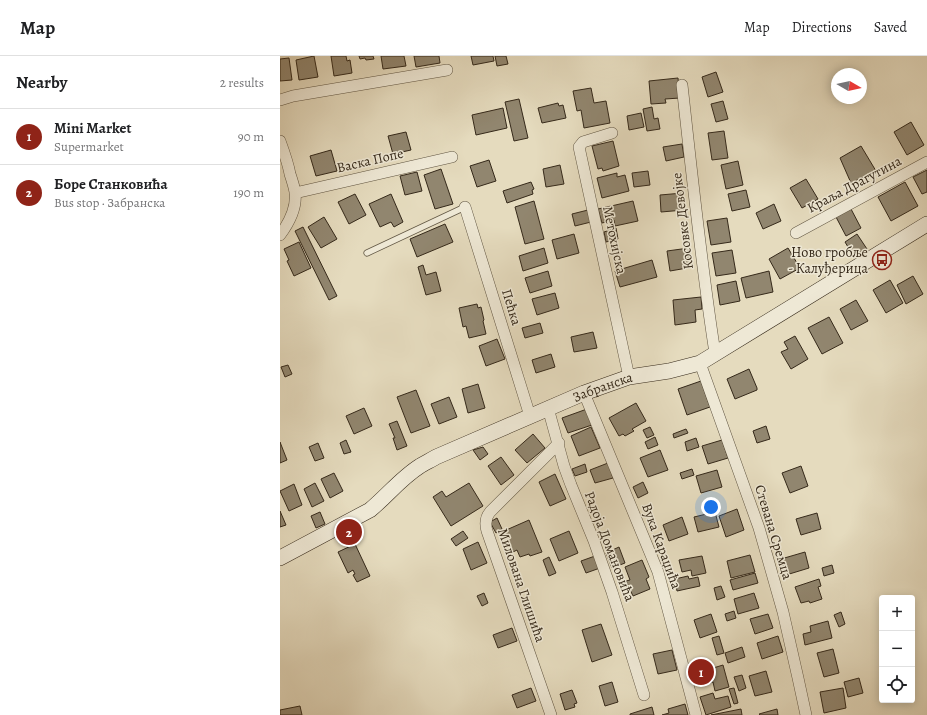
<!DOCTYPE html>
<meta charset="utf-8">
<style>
body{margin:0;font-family:Alegreya,serif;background:#f6f6f6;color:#202124}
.controls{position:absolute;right:12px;bottom:12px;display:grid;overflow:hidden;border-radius:4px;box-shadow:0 2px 10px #0003}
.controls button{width:36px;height:36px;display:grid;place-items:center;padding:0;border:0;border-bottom:1px solid #e0e0e0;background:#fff;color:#202124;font:20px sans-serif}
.compass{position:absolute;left:551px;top:12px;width:36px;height:36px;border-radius:50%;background:#fff;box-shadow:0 2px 10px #0003;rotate:99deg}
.you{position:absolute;left:431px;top:451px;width:14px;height:14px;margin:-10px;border:3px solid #fff;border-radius:50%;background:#1a73e8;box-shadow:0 0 0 6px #1a73e833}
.badge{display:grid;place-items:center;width:26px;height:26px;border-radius:50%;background:#8f2418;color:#fff;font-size:13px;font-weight:700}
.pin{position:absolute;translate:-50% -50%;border:2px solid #fff;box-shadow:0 1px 4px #0006}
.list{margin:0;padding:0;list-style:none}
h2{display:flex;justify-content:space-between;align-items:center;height:52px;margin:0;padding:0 16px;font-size:17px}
h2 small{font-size:13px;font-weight:400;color:#757577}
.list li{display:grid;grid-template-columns:26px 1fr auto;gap:12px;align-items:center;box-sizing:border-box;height:56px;padding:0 16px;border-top:1px solid #e0e0e0}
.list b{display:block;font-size:15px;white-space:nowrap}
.list p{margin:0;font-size:13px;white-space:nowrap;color:#757577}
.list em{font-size:13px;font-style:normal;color:#757577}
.icon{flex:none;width:22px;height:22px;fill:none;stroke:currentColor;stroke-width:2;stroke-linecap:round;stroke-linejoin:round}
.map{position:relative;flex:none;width:647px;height:659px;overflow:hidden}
header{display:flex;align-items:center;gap:24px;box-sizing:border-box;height:56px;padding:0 20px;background:#fff;border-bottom:1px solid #e0e0e0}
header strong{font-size:19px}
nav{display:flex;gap:22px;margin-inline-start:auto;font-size:14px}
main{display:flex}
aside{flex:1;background:#fff}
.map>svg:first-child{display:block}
.building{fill:#91866f;stroke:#35291a}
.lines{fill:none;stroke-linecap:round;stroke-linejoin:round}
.lane-casing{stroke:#615643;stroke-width:7}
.street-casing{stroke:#615643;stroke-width:12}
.secondary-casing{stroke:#35291a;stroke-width:16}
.lane{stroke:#eee8d5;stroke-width:5.5}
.street{stroke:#eee8d5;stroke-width:11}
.secondary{stroke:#eee8d5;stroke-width:15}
.labels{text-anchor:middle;stroke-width:3;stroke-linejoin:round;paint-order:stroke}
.street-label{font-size:14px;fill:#35291a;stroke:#eee8d5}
.poi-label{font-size:14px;fill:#35291a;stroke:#eee8d5;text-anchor:end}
</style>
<header>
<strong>Map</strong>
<nav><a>Map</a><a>Directions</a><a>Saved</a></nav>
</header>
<main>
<aside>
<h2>Nearby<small>2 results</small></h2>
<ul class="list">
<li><span class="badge">1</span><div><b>Mini Market</b><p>Supermarket</p></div><em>90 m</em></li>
<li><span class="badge">2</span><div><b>Боре Станковића</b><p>Bus stop · Забранска</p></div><em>190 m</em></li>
</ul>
</aside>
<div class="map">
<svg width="647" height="659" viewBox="0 0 647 659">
<rect width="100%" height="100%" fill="#e5dbbe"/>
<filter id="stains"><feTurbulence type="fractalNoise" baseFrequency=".005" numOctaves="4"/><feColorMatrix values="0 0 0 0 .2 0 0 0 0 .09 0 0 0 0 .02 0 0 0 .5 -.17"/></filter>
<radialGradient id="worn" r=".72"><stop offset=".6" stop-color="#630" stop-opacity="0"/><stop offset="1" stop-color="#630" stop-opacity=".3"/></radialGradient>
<path class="building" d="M34,0L38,21L19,24L16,4Z
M51,0H66L67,5L70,4L72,17L54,20Z
M79,0H93L94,3L86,4L85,2L80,3Z
M101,0H124L126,10L103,13Z
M134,0H159L160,7L136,11Z
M191,0H213L214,5L193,9Z
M215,0H226L228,8L217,10Z
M9,2L12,24L0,25V3Z
M436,16L443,36L428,41L422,21Z
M398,22L400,42L385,43L386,47L371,48L369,25Z
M311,32L314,47L326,45L330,67L304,72L301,54L297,55L293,35Z
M239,43L248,82L234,85L225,46Z
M443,45L448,63L436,66L431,48Z
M278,47L279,50L283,49L286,62L262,67L258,52Z
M372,51L374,63L378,62L380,73L367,75L363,53Z
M223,52L227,72L196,79L192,59Z
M361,57L364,71L349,74L347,60Z
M631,66L644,89L627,99L614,76Z
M444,75L448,102L432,104L428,77Z
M126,76L131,94L113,98L108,80Z
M333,85L339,110L323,115L322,112L318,113L312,90Z
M402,88L404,101L386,105L383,91Z
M581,90L596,115L571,127L560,102Z
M51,94L57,115L36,120L30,100Z
M209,104L216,125L197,131L190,110Z
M458,105L463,129L446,133L441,109Z
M280,109L284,128L266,131L263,113Z
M161,113L173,148L155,153L144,119Z
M647,114V136L642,138L633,121Z
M368,115L370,129L354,131L352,117Z
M137,116L142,135L125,139L120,120Z
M337,117V121L345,119L349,135L322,142L317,122Z
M526,123L538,143L522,152L510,132Z
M251,126L254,133L252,134L253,138L227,147L223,135Z
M625,126L638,150L611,165L598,141Z
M466,134L470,151L452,155L448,138Z
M403,137L404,154L381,156L380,139Z
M75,138L86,159L69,168L58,146Z
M111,138L123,166L114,171L111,166L100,171L89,148Z
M254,145L264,183L245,188L235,151Z
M353,145L358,165L335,170L334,164L322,167L318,153Z
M494,148L501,165L483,173L476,157Z
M571,153L581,172L566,180L556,161Z
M308,154L311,166L295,170L292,158Z
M44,161L57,183L41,192L28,171Z
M447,162L451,186L431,189L427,165Z
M165,168L173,186L137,201L130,183Z
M23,171L57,240L49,244L15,175Z
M336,172L338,183L326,186L324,176Z
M294,178L299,197L277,203L272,184Z
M577,178L587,193L574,201L565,186Z
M19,186L31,212L14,220L7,205L9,204L4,193Z
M264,192L268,207L243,215L239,200Z
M409,192L413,211L390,215L387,195Z
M508,192L520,212L500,223L489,203Z
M452,194L456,217L436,220L432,197Z
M372,204L377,221L340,231L335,215Z
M143,209L146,219L156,216L161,235L146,239L138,211Z
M268,215L272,230L250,237L245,222Z
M489,215L493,236L466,242L461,222Z
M633,220L643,238L626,248L617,229Z
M610,224L623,247L606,257L593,234Z
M456,225L460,245L440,249L437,229Z
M275,237L279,252L257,259L252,243Z
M421,241L422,253L415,254L416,266L395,269L393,244Z
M576,244L588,265L571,274L560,253Z
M197,248L198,252L201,251L204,264L203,265L206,278L189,282L186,270L183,271L179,252Z
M549,261L563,287L542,298L528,272Z
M260,267L263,277L245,282L242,272Z
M313,276L317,292L294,296L291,281Z
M515,280L528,303L511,313L501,296L508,293L504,286Z
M217,283L225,303L206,310L199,290Z
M271,298L275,311L256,317L252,304Z
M8,309L12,318L5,321L1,311Z
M469,313L477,332V334L455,343L447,323Z
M421,325L430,351L407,359L398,333Z
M198,328L205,352L188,357L182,333Z
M136,334L150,370L131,377L117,341Z
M169,341L177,361L159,368L151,348Z
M356,347L366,365L352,373L354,375L345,380L343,378L339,380L329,362Z
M84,352L92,370L74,378L66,360Z
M307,353L312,369L288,377L282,362Z
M117,365L127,390L117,394L113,382H115L109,368Z
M486,370L490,383L477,387L473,375Z
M311,371L320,392L299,400L291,380Z
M370,371L374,379L367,382L363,374Z
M406,373L408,377L394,382L393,378Z
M253,378L265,392L247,407L235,394Z
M375,381L378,389L368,393L365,386Z
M416,382L419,391L407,395L405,386Z
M66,384L71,396L64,398L60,387Z
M442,384L448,402L428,408L422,390Z
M0,386L7,404L0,407Z
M38,387L44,402L35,405L29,391Z
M203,391L208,398L200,404L193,394Z
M380,394L388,414L368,421L360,402Z
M221,401L234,419L221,429L208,410Z
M328,407L333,422L315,427L310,414Z
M305,408L307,416L295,420L292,413Z
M521,410L528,430L510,437L502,417Z
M412,413L414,419L402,423L400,417Z
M437,414L442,431L421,437L416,420Z
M54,417L63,435L50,442L41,423Z
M275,418L286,443L270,450L259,426Z
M363,426L368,437L358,442L353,431Z
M35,427L44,445L32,451L24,433Z
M189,427L203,450L171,470L153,441L162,435L166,441Z
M14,428L22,449L9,455L0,435Z
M457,453L464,474L446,481L439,460Z
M0,455L6,469L0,471Z
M40,456L45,468L36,472L31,460Z
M435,456L439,471L418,476L414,461Z
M537,457L541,473L521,479L516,463Z
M402,461L408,478L389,485L383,469Z
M217,462L222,473L216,477L210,466Z
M249,464L262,496L250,500L249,498L240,501L237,494L233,496L224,475Z
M183,475L188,482L176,490L171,483Z
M289,475L298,497L279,505L270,483Z
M198,486L207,507L191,514L183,493Z
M75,488L90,520L77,526L73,519L75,518L73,514L68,517L58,496Z
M339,491L345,507L332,512L326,497Z
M525,496L529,512L506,519L501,503Z
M470,499L475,516L451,522L447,505Z
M315,500L320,512L306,517L301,505Z
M422,500L426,517L412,520L411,514L402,516L399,504Z
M269,501L276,517L269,520L263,504Z
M362,504L369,521L366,523L370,533L353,540L346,525L350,524L345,511Z
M552,509L554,517L544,520L542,512Z
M475,517L478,527L453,534L450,524Z
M408,520L409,523L418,521L420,530L397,535L395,523Z
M539,523L541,530L538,531L542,543L530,547L529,545L521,547L515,531Z
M441,530L445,541L437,544L434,532Z
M204,537L208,547L202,550L197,540Z
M474,537L479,552L458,558L454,543Z
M454,555L456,562L447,565L445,558Z
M561,556L565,568L559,571L554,559Z
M431,558L437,576L420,582L414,564Z
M488,558L493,572L475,578L470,563Z
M548,565L552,582L525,589L523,578L531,576L530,570Z
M321,568L332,599L312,606L302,574Z
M232,572L237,585L218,592L213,579Z
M439,580L444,597L437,599L432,582Z
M498,580L503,596L482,603L477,587Z
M462,591L465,601L448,607L445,597Z
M553,593L559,617L544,621L537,597Z
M392,594L397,614L378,618L373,598Z
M443,609L449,631L435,635L433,626L430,627L427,618L431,617L430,613Z
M486,615L492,636L475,640L469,620Z
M462,619L466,632L459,635L454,621Z
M579,622L583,637L568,641L564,626Z
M332,626L338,646L325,650L319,630Z
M251,632L256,645L237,652L232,639Z
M454,632L458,647L454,648L449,633Z
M563,632L566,652L544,657L540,636Z
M292,634L297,647L294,648L295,651L285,654L280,638Z
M433,637L435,643L448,640L451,651L426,659L420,641Z
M405,648L408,659H382L389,657L388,653Z
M20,650L22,659H0V654Z
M372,651L374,659H350V658Z
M461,653L462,659H431Z
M497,653L498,659H480L479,658Z"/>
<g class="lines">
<defs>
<path id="lane" d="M87,197L185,151"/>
<path id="street" d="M402,29C412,118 421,208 435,297
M0,44L13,40L167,14
M332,77L303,86L299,91L349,321
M0,85C4,96 8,107 10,118C12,124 14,130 15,136C17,151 9,167 0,179
M15,137L172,101
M185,151L250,360
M516,177L647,106
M420,307L479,472L503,556L518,622L526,659
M304,337L378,516L416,659
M268,352L284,410L291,429L314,485L332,536L364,639
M271,659L207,475C205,468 205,462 210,456L279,387"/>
<g id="secondary">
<path id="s1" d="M0,502L90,454C107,440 121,422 140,410C145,407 151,404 156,401L304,337L349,321L389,315L420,307L647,168"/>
</g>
</defs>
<use href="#lane" class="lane-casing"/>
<use href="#street" class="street-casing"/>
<use href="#secondary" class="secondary-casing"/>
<use href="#lane" class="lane"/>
<use href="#street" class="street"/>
<use href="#secondary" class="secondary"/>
</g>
<defs>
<symbol id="bus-ring" viewBox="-11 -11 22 22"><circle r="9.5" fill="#eee8d5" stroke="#8f2418" stroke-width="1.5"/><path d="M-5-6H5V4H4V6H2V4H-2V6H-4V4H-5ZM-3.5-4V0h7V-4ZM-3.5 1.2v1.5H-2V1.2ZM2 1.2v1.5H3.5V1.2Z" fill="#8f2418"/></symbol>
</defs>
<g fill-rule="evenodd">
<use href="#bus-ring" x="591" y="193" width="22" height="22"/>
</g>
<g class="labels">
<g class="street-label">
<text transform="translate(90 104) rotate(-13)" y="5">Васка Попе</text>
<text transform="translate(574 128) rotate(-28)" y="5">Краља Драгутина</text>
<text transform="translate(402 165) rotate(-97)" y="5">Косовке Девојке</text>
<text transform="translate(335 184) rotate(78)" y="5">Метохијска</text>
<text transform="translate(232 251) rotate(73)" y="5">Пећка</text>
<text dy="5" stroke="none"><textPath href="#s1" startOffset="368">Забранска</textPath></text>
<text transform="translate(494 476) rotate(73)" y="5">Стевана Сремца</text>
<text transform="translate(330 490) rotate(69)" y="5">Радоја Домановића</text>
<text transform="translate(382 490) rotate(70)" y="5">Вука Караџића</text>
<text transform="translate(242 529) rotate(71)" y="5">Милована Глишића</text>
</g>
<g class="poi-label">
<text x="588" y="201">Ново гробље<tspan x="588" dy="16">- Калуђерица</tspan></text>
</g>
</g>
<rect width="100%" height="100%" filter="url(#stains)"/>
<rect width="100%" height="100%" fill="url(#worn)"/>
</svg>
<div class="controls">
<button>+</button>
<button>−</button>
<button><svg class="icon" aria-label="locate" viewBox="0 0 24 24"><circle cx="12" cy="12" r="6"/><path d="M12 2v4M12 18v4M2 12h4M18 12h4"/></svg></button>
</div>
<svg class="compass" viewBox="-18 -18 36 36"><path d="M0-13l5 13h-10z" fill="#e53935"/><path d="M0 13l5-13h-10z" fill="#757577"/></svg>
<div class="you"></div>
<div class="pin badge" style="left:421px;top:616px">1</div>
<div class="pin badge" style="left:69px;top:476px">2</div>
</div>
</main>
